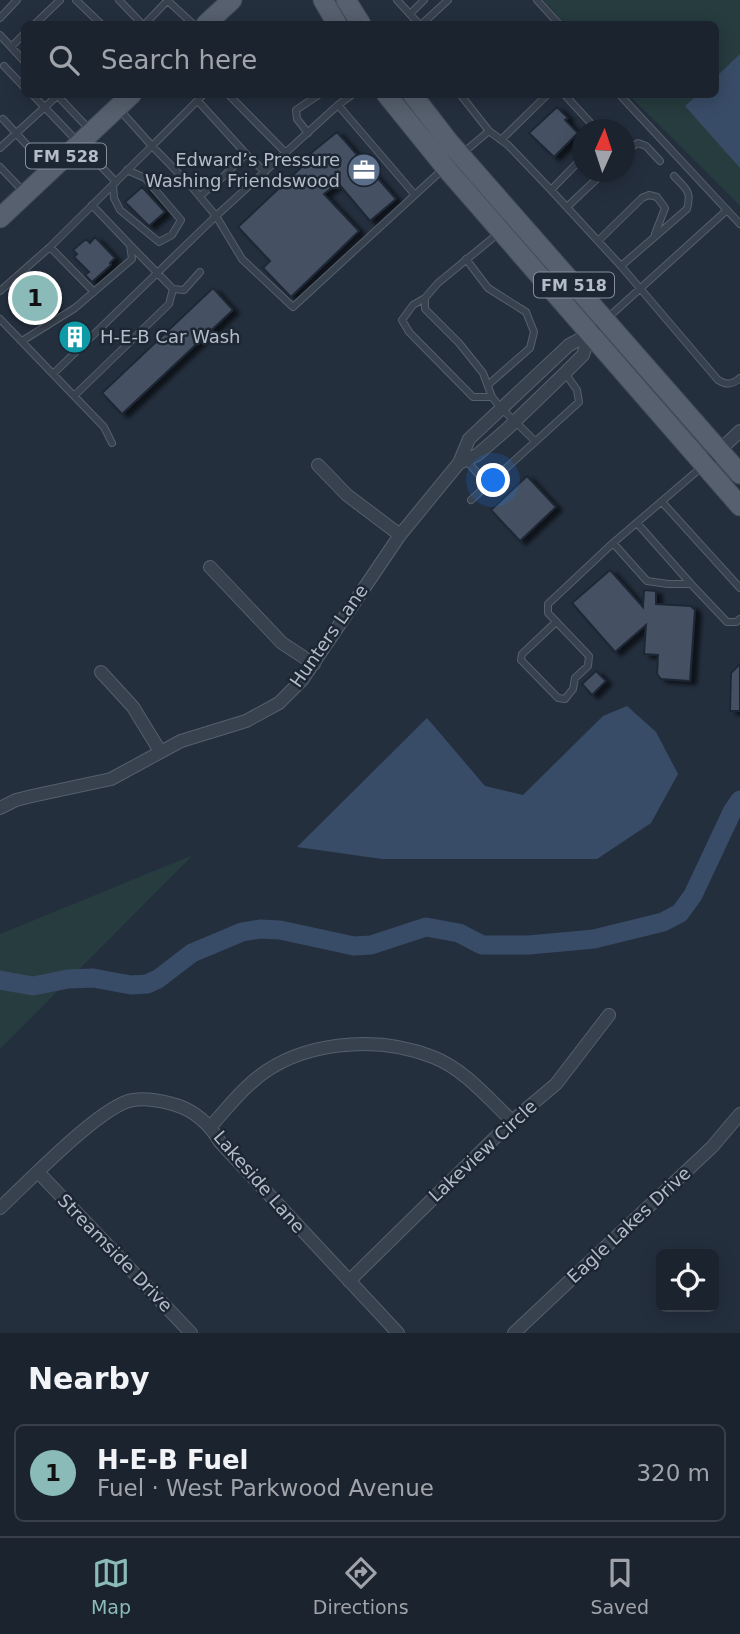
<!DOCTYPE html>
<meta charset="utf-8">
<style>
body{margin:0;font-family:"DejaVu Sans",sans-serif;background:#242b36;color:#f1f3f6}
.controls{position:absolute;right:21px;bottom:21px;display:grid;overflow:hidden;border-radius:10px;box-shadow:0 4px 18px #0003}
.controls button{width:63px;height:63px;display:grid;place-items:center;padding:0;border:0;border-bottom:2px solid #39404a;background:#1b232e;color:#f1f3f6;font:35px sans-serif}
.compass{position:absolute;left:572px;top:119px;width:63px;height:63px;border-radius:50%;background:#1b232e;box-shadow:0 4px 18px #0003;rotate:3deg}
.you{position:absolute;left:494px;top:481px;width:24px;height:24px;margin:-18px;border:5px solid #fff;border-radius:50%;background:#1a73e8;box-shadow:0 0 0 10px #1a73e833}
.badge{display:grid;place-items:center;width:46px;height:46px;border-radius:50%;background:#8bbbb9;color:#111;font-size:23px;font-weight:700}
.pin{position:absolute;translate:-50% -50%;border:4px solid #fff;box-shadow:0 2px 7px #0006}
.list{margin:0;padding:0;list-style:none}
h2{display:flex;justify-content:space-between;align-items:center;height:91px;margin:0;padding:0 28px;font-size:30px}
h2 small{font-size:23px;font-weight:400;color:#a0a4aa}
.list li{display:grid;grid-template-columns:46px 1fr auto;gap:21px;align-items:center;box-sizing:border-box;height:98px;margin:0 14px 14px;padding:0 14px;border:2px solid #39404a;border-radius:10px}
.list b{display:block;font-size:26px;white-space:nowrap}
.list p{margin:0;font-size:23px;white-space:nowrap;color:#a0a4aa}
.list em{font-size:23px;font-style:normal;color:#a0a4aa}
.icon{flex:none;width:38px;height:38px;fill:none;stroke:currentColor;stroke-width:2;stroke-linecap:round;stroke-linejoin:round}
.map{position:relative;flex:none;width:740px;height:1333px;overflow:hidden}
.search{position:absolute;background:#1b232e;box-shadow:0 4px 18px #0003;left:21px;right:21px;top:21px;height:77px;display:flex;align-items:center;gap:18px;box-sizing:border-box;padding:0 24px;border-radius:10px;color:#a0a4aa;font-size:26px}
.sheet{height:203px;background:#1b232e}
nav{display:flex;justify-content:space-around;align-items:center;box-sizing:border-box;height:98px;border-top:2px solid #39404a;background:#1b232e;font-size:19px;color:#a0a4aa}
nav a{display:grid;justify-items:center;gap:4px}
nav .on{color:#8bbbb9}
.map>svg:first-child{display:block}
.green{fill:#263c3f}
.water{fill:#394c67}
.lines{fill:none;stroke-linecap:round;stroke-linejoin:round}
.river{stroke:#394c67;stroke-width:19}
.building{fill:#455162;stroke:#1f2835;stroke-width:2;filter:url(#shadow)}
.lane-casing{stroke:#565f6c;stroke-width:8}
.street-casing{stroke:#565f6c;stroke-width:14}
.primary-casing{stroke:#414a57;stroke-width:21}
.lane{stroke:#38414e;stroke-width:6}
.street{stroke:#38414e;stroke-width:12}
.primary{stroke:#56606e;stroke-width:19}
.labels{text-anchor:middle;stroke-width:5;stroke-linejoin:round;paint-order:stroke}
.shield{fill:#1d2633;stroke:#878f9c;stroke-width:2}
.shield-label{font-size:16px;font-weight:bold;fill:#b4bcc9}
.poi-label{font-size:18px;fill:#b4bcc9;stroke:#1d2633;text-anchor:end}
.street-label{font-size:18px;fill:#b4bcc9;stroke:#1d2633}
</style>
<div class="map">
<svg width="740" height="1333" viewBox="0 0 740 1333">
<defs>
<filter id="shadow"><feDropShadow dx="6" dy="3.5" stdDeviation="2" flood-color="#0009"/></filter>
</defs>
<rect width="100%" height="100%" fill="#242f3e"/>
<path class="green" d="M544,0H740V206L629,95L716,94V24H565Z
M193,855L0,1049V934Z"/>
<path class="water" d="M740,54V168L685,106L697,95L716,94V77Z
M627,706L656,732L678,774L651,823L597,859H382L297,847L427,718L485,786L523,795L603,716Z"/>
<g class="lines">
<path class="river" d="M0,980L33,986L68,979L93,978L131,985L147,984L158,979L192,953L242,932L260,929L280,930L354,946L371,945L426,927L459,933L482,945H529L594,939L663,922L680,913L693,895L732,812L740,800"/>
</g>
<path class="building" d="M557,107L568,118L565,120L578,133L554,157L529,133Z
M337,132L396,199L370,221L338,183L324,194L359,231L291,297L263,268L270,261L238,227L309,160L306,157Z
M142,187L165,212L149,226L125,202Z
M95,237L115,258L110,263L111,265L92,282L85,275L89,272L74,257L77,254L73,250L86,239L90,243Z
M24,277L56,311L46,319L15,285Z
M213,288L233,310L122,414L102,393Z
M79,327L85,335L72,347L65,340Z
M527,476L556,507L520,541L491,510Z
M610,570L643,607L644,590L656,591V604L691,606L695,610L690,681L661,679L657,674L658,655L644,654L646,625L615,652L572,603Z
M740,664V711H730L731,673Z
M596,671L606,681L592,695L582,684Z"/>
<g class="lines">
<defs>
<path id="lane" d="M76,0L101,24
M119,0L142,24
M167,0L193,24
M397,0L419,24
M537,0L559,24
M410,14L424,0
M0,18L17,0
M35,24L60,0
M145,24L168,0
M422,24L448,0
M0,35L24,61
M11,47L24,34
M4,66L24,87
M32,94L116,182
M56,94L89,129
M228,94L286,153
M353,94L338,105L216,216L242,259L293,307L442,170
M460,94L489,131
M564,94L597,130
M619,94L740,224
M198,101L246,154
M338,105L415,195
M119,109L152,146L204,94
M3,119L49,169
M308,133L297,119L296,110L320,94
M501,140L548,94
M0,148L57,96
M624,151L638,143L646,146L660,161
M464,152L489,131L508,145L551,190L582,158
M0,167L23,191
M113,185L114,198L120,210L159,242L172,235L181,220L145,178L127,170
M551,190L621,266L718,380C726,385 732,385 740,378
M200,196L224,176L246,154L265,172
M567,207L604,172
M500,232L438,283L425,298V309L459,343L483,373L492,397L501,408L535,441
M598,241L642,198L649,195L657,197L665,208L655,234
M50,247L94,292
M466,259L488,288L526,312L534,332L530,348L489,384
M621,266L687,209C692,191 686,189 674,176
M173,289L184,290L200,272
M0,291L50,247L152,146L191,186L216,216L53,374
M425,298L413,305L402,320L409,332L473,397H492
M0,319L104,427L112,443
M591,333L727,210
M22,341L75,308L132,259L130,245L92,205
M74,396L169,304L173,289L130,245
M466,460L487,484
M471,500L579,402L577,390L565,373
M662,502L740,588
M637,523L691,584
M613,543L647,581L668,584H691L727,622H736L740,619
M556,622L522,654L521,660L558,698L565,699L573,689L575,678L588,666L589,656L548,613V604L613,543L703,466"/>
<path id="street" d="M459,463L477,455L506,430L565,373L583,355L590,334
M318,465L347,495L400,535
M704,465L740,431
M210,567L282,643L314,664
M101,672L133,707L160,751
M0,808L16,800L32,796L111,779L181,741L246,721L279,703L302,680L400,535L459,463L469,439L569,345L590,334
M211,1126C224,1112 236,1096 251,1083C297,1041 376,1034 433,1057C464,1069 488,1098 512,1121
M39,1173L191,1333
M0,1208C26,1184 102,1104 133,1100C146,1098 164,1101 176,1105C195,1111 210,1125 220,1142L398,1333
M349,1281L512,1121L556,1084L609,1015
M514,1333L712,1147L740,1114"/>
<path id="primary" d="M323,0L337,24
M346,0L361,24
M206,24L232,0
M386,94L445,167L740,506
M412,94L449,142L740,474
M0,218L132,94"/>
</defs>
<use href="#lane" class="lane-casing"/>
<use href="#street" class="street-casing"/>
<use href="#primary" class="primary-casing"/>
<use href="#lane" class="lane"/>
<use href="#street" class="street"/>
<use href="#primary" class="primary"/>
</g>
<defs>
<symbol id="office-disc" viewBox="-11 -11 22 22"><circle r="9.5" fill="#5c6f8a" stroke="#1d2633"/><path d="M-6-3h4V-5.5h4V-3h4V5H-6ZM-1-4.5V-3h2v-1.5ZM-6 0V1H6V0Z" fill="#fff"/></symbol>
<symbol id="building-disc" viewBox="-11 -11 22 22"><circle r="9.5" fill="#0f9aa8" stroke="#1d2633"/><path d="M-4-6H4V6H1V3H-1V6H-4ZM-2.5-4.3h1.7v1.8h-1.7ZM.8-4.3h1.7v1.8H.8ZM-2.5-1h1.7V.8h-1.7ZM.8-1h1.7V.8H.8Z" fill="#fff"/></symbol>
</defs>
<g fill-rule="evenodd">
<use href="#office-disc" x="345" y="151" width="38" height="38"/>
<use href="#building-disc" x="56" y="318" width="38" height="38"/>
</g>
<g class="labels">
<g class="shield">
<rect x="26" y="143.5" width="80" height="25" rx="5"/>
<rect x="534" y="272.5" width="80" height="25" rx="5"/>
</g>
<g class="shield-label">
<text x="66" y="162">FM 528</text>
<text x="574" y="291">FM 518</text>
</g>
<g class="poi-label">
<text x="340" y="166">Edward’s Pressure<tspan x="340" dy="21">Washing Friendswood</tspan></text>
<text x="100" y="343" text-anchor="start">H-E-B Car Wash</text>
</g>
<g class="street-label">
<text transform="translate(329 636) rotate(-55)" y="6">Hunters Lane</text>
<text transform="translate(483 1151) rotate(-43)" y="6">Lakeview Circle</text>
<text transform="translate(259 1182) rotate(49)" y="6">Lakeside Lane</text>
<text transform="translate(629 1225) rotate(-43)" y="6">Eagle Lakes Drive</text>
<text transform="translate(115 1253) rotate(46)" y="6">Streamside Drive</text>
</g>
</g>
</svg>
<div class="controls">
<button><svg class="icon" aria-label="locate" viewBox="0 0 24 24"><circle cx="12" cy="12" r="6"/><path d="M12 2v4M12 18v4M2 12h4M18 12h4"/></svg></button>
</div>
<svg class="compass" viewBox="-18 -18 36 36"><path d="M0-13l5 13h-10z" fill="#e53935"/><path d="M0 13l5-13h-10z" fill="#a0a4aa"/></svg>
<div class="you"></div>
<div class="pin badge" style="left:35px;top:298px">1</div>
<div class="search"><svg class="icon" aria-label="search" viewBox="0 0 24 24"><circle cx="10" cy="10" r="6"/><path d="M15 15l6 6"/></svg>Search here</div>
</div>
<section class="sheet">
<h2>Nearby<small></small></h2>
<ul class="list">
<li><span class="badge">1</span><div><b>H-E-B Fuel</b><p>Fuel · West Parkwood Avenue</p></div><em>320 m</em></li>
</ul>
</section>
<nav>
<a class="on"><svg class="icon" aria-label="map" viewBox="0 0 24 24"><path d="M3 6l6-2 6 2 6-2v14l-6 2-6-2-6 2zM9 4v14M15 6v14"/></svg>Map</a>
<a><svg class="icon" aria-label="directions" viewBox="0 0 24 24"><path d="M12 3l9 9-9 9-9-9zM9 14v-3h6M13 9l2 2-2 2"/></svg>Directions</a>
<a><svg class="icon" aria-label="saved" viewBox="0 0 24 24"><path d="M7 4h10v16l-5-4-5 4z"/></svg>Saved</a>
</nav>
